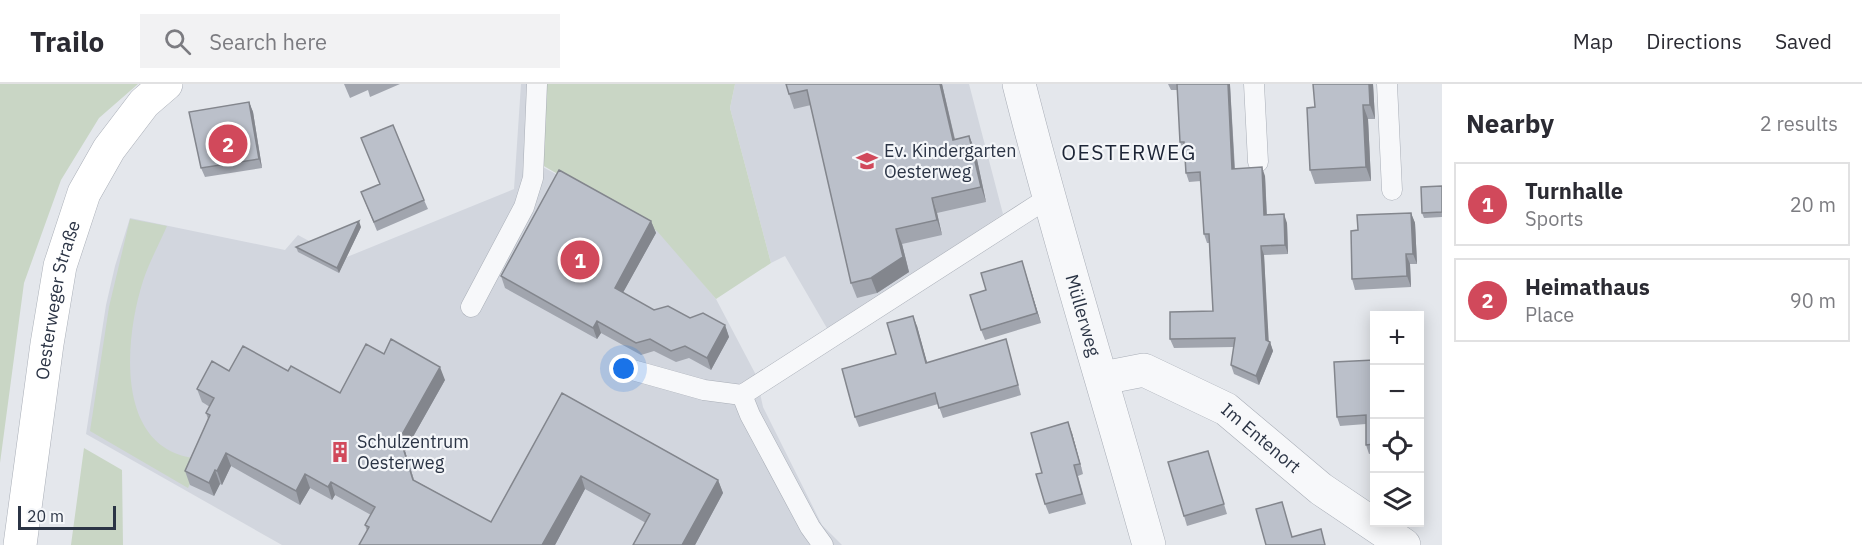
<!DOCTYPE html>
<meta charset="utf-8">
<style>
body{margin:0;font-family:"IBM Plex Sans",sans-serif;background:#f2f2f3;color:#2b2b33}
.controls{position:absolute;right:18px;bottom:18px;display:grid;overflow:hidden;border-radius:0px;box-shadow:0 3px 15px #0003}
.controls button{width:54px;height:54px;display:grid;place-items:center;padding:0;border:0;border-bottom:2px solid #e1e1e2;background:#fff;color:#2b2b33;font:30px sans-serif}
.scale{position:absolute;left:18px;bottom:15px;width:98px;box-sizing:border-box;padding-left:6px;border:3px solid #2b3445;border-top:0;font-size:16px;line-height:21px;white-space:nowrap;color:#2b3445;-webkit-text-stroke:4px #f4f6f9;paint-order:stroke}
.you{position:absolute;left:624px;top:285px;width:21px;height:21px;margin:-15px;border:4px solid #fff;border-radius:50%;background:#1a73e8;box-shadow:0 0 0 9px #1a73e833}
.badge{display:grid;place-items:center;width:39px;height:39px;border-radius:50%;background:#d1495b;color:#fff;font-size:20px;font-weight:700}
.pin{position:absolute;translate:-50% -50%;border:3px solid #fff;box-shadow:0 2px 6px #0006}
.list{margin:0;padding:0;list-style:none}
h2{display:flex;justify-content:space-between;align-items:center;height:78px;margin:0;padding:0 24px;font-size:26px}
h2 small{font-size:20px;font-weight:400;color:#7c7c81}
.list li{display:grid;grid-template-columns:39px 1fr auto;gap:18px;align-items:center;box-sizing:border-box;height:84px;margin:0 12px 12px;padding:0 12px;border:2px solid #e1e1e2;border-radius:0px}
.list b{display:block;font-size:22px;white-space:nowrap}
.list p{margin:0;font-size:20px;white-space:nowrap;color:#7c7c81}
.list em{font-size:20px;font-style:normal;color:#7c7c81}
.icon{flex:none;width:33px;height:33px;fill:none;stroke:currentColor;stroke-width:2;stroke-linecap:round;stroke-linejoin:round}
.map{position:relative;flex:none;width:1442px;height:461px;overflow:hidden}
header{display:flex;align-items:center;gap:36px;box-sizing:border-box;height:84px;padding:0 30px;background:#fff;border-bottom:2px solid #e1e1e2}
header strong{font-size:28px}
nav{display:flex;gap:33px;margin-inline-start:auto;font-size:21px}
.search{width:420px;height:54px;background:#f2f2f3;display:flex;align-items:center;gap:15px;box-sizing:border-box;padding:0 21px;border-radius:0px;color:#7c7c81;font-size:22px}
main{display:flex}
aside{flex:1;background:#fff}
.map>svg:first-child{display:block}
.built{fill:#d2d6de}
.green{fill:#c9d6c5}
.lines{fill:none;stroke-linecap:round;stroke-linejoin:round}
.lane-casing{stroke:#a9aeb7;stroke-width:21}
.street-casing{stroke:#a9aeb7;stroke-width:34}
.secondary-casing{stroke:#a9aeb7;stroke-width:34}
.lane{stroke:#f7f8fa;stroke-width:20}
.street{stroke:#f7f8fa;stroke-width:33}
.secondary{stroke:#fff;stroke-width:33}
.wall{fill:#a1a5ae}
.shaded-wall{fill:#83868d}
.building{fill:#bbc0ca;stroke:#83868d;stroke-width:1.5}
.labels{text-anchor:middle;stroke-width:4.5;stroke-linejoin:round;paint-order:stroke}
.poi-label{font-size:18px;fill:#2b3445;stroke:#f4f6f9;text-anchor:start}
.street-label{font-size:18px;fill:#2b3445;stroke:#f4f6f9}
.quarter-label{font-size:21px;letter-spacing:1.5px;fill:#1d2536;stroke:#f4f6f9}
</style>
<header>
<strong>Trailo</strong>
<div class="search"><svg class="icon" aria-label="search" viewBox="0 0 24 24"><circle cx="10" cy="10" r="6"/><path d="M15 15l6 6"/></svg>Search here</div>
<nav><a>Map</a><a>Directions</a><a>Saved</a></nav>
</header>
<main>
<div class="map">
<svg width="1442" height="461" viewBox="0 0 1442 461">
<rect width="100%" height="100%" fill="#e4e7ec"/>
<path class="built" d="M521,0H545L541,82L656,144L716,215L756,291L763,323L822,441L842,461H282L86,350L106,221L115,182L130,134L285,166L298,151L342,175L514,105Z
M735,0H969L1003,130L828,246L785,172L771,179L730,24Z"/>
<path class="green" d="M0,0H138L99,34L61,96L24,199L0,379Z
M546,0H735L730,24L771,179L716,215L657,147L542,81Z
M130,135L167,142C159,160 149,179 143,197C124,257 114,369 201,375L188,404L90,347L109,223Z
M84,364L122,386L123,461H71Z"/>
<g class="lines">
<defs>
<path id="lane" d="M1254,0L1258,78
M1387,0L1392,106
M471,223L524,123L533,94L537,0
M629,285L704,306L742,311L1048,114
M742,311L750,331L810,443L823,461"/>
<g id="street">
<path id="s1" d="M1019,0C1058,155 1106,307 1149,461"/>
<path id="s2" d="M1103,294L1144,286L1226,325L1321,405L1404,461"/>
</g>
<g id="secondary">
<path id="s3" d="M20,461L47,260L60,182L84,109L109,65L144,19L166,0"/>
</g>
</defs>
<use href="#lane" class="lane-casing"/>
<use href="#street" class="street-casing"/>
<use href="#secondary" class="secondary-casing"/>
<use href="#lane" class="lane"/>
<use href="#street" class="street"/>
<use href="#secondary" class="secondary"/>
</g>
<path class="wall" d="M344,0H400L370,13L368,6L350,14Z
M786,0H942L955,55L969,52L975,66L986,118L937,129L942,151L902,160L909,188L877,209L857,214L851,199L811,21L794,25L789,10Z
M1168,0H1230L1235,85L1265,92L1267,131L1287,139L1288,170L1264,171L1268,257L1270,258L1273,267L1259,301L1234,290L1231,281L1234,263L1174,264L1170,255L1213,227L1209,159H1207L1204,150L1201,97L1189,98L1186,89L1185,67H1184L1180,58L1178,6H1171Z
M1373,0L1375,35H1368L1371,97L1315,100L1310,86L1315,23Z
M249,18L253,28L262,84L205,93L201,84Z
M1442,102V133L1424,134L1422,129Z
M361,108L424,116L428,125L377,147Z
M1411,129L1415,139L1417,180H1410L1411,203L1355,206L1352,195L1358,146Z
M651,137L656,149L623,208L654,226L725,241L729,253L711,286L689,274L676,278L654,267L641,271L601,249L597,255L505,204L501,192Z
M361,143L339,189L298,168L296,163Z
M1025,187L1041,239L985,256L981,246L986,206Z
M917,242L927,279L1006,255L1009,266L1021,311L943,334L938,320L859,343L855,333L896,270Z
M384,270L445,296L405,367L414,396L491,438L562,309L718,396L723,409L695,461H633L646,439L585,405L555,461H359L367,447L365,441L371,431L335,411L332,416L310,404L300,421L231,382L222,401L220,400L214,412L190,401L185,387L208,335L206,329L210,323L202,318L197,305L229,287H288L340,309Z
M1374,276V369L1369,370L1366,361V340L1340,342L1337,333Z
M1072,349L1083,390L1078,392L1086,420L1049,430L1045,420L1042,389Z
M1211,377L1227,430L1187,442L1184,432Z"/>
<path class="shaded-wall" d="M940,0H942L958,70L953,56Z
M1228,0H1230V2L1235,94L1232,85Z
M1369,0H1373L1375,35L1370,21Z
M249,18L253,28L262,84L259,75Z
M1363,21L1368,35L1371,97L1366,83Z
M969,52L975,66L986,118L981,103Z
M1262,83L1265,92L1267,140L1264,131Z
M932,114L937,129L942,151L937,136Z
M1411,129L1415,139L1417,180L1413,170Z
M1284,130L1287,139L1288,170L1285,161Z
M359,137L361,143L339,189L337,184Z
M651,137L656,149L619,216L615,204Z
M896,145L902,160L909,188L877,209L871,194Z
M1261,162L1264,171L1269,261L1270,258L1273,267L1259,301L1256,292L1266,256Z
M1406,170L1410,180L1411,203L1407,192Z
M1022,177L1025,187L1041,239L1037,229Z
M913,232L917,242L930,289L926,279Z
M597,237L601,249L597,255L593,244Z
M725,241L729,253L711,286L707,274Z
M440,283L445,296L405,367L418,409L400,354Z
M1068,338L1072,349L1083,390L1080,380Z
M226,369L231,382L222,401L217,387Z
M215,386L220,400L214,412L209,399Z
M305,390L310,404L300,421L296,407Z
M581,392L585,405L555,461H542Z
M718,396L723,409L695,461H682Z
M331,398L335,411L332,416L328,403Z"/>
<path class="building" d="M786,0H940L953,56L969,52L981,103L932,114L937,136L896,145L903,173L871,194L851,199L807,6L789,10Z
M1177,0H1228L1232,85L1262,83L1264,131L1284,130L1285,161L1261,162L1266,256L1270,258L1256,292L1231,281L1235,254L1170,255V228L1213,227L1209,150H1204L1200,88L1186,89L1184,58H1180Z
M1313,0H1369L1370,21H1363L1366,83L1310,86L1307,24L1315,23Z
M249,18L259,75L201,84L189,28Z
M393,41L424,116L374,138L361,108L380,100L361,54Z
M559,86L651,137L615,204L654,226L668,222L690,234L703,229L725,241L707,274L685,262L671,267L650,255L636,259L597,237L593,244L501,192Z
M1442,102V128L1422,129L1421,103Z
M1411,129L1413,170H1406L1407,192L1352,195L1351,147L1358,146L1357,131Z
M359,137L337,184L296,163Z
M1022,177L1037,229L981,246L970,211L986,206L981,189Z
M913,232L926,279L1006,255L1018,301L939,324L935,309L855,333L842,285L896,270L887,239Z
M391,255L440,283L400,354L413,396L491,438L562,309L718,396L682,461H633L650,430L581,392L542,461H359L369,443L365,441L375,423L331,398L328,403L305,390L296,407L226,369L217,387L215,386L209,399L185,387L210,331L206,329L214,314L197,305L212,277L229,287L243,262L288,287L291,282L340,309L366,260L384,270Z
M1374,276V360L1366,361V331L1337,333L1334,278Z
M1068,338L1080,380L1074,381L1082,410L1045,420L1036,390L1042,389L1031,349Z
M1208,367L1224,420L1184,432L1168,378Z
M1282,418L1292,453L1321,445L1325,461H1266L1256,425Z"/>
<defs>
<symbol id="school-bare" viewBox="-9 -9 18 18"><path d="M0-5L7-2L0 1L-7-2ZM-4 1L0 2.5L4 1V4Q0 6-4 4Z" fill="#d1495b" stroke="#f4f6f9" stroke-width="2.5" paint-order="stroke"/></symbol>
<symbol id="building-bare" viewBox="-9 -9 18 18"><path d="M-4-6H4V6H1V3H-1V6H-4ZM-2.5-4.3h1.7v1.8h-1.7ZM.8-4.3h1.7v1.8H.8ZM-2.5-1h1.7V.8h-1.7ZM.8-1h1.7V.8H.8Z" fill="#d1495b" stroke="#f4f6f9" stroke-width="2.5" paint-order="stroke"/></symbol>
</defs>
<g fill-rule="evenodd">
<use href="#school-bare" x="852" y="62" width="30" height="30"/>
<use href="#building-bare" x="325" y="353" width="30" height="30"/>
</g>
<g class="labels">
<g class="poi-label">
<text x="884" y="73">Ev. Kindergarten<tspan x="884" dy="21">Oesterweg</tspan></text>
<text x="357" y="364">Schulzentrum<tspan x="357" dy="21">Oesterweg</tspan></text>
</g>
<g class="street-label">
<text dy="6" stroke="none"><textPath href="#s3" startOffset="248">Oesterweger Straße</textPath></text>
<text dy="6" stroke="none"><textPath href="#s1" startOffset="240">Müllerweg</textPath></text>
<text dy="6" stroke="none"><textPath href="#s2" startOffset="178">Im Entenort</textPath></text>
</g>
<g class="quarter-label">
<text x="1129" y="76">OESTERWEG</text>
</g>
</g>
</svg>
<div class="controls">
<button>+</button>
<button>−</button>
<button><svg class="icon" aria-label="locate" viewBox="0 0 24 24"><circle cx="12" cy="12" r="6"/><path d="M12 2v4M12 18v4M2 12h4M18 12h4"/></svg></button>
<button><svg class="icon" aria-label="layers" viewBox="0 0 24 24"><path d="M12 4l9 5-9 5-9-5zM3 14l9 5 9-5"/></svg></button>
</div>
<div class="scale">20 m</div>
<div class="you"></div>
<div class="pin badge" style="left:580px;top:176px">1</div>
<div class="pin badge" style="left:228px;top:60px">2</div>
</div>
<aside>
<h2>Nearby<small>2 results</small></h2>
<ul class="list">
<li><span class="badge">1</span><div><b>Turnhalle</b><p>Sports</p></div><em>20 m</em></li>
<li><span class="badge">2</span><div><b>Heimathaus</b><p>Place</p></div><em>90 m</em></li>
</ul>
</aside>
</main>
